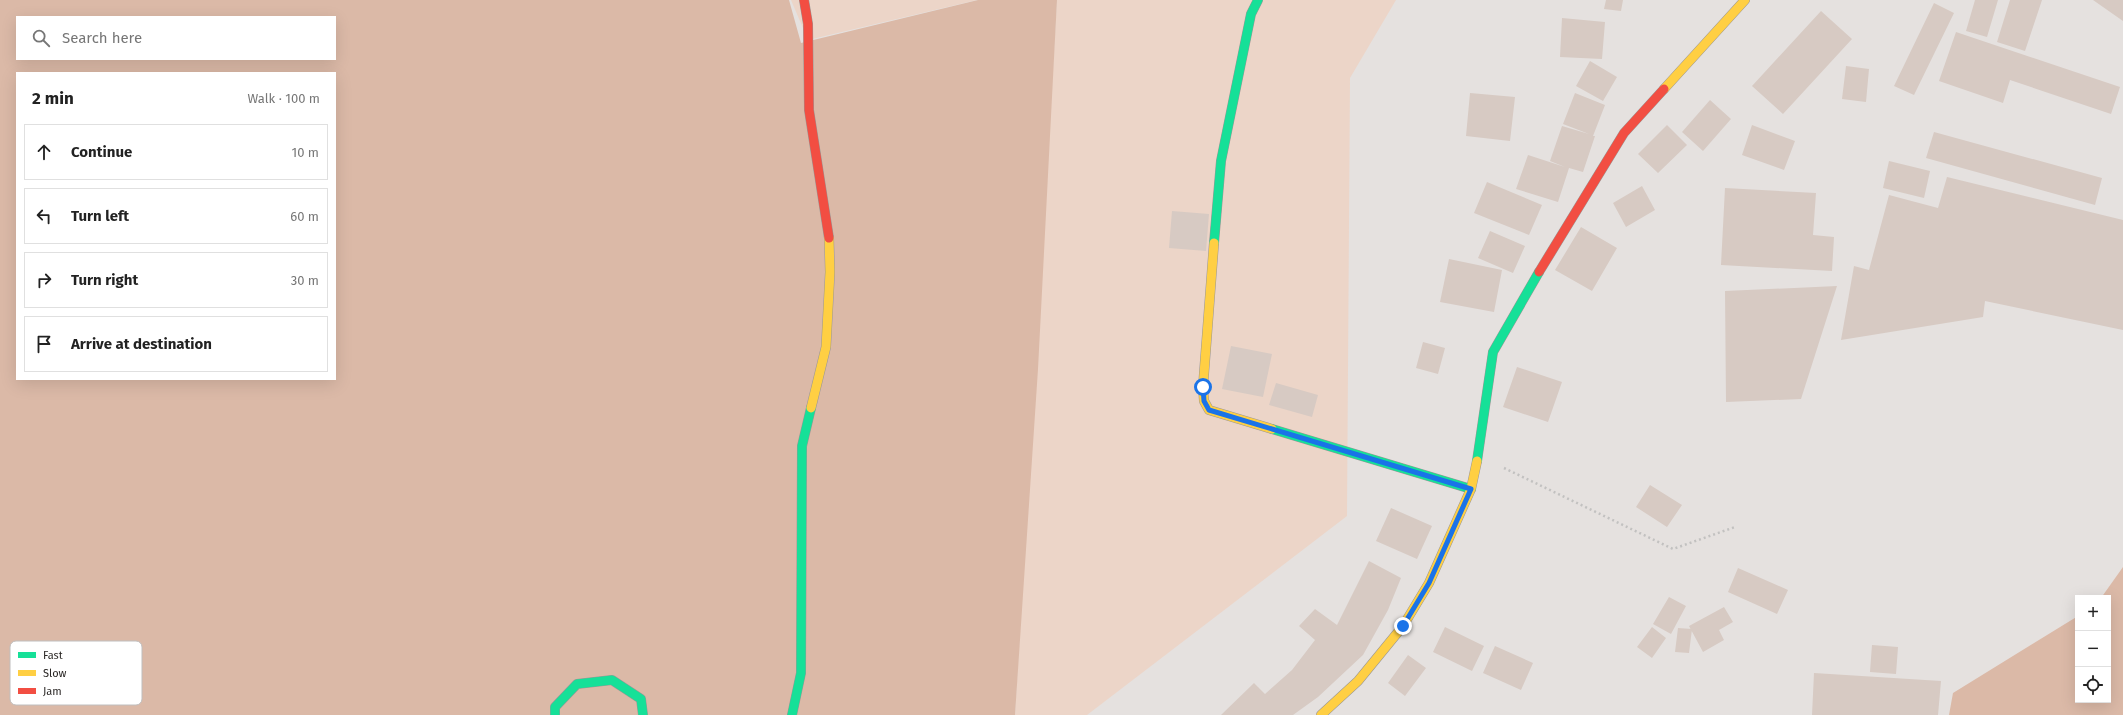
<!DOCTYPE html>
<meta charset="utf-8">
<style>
body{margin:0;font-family:"Fira Sans",sans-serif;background:#f2f2f2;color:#222}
.controls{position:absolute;right:12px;bottom:12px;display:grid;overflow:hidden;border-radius:0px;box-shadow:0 4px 16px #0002}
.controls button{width:36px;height:36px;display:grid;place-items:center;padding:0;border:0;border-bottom:1px solid #e0e0e0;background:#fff;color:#222;font:20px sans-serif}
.stop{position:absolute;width:12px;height:12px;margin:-9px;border:3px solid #1a73e8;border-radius:50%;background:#fff}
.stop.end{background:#1a73e8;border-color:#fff;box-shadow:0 1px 4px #0008}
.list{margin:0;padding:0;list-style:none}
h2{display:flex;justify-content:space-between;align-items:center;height:52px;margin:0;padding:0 16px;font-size:17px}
h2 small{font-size:13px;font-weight:400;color:#767676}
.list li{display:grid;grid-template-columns:26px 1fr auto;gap:12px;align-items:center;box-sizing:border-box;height:56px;margin:0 8px 8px;padding:0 8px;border:1px solid #e0e0e0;border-radius:0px}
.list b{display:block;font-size:15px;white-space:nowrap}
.list em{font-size:13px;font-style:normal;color:#767676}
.icon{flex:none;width:22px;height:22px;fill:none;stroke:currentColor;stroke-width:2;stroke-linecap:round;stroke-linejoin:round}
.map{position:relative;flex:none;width:2123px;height:715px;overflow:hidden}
.search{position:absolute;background:#fff;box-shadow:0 4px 16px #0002;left:16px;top:16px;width:320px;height:44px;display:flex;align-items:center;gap:10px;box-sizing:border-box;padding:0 14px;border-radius:0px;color:#767676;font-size:15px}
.panel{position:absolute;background:#fff;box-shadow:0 4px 16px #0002;left:16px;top:72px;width:320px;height:308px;border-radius:0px}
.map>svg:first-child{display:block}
.green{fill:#ecd5c8}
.forest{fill:#dbb9a7;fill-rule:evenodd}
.building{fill:#d7cac3}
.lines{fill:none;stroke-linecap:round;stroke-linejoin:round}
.fast-casing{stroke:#9a9795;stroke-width:10}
.slow-casing{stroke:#9a9795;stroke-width:10}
.jam-casing{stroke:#9a9795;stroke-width:10}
.path{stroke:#c2c1c0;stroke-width:2.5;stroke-dasharray:2 3;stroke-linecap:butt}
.fast{stroke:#16e098;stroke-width:9}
.slow{stroke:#ffcf43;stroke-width:9}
.jam{stroke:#f24e42;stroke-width:9}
.route{stroke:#1a73e8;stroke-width:5}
.key{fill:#fff;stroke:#bfbebe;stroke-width:1}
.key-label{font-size:11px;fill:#2a2725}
</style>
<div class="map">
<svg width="2123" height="715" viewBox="0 0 2123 715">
<rect width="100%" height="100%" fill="#e5e1df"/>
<path class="green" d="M791,0H977L808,40Z
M1057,0H1396L1350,78L1347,516L1087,715H1015Z"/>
<path class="forest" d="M0,0H789L801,43L978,0H1057L1038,369L1015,715H0ZM17,17H335V59H17ZM17,73H335V379H17Z
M2123,567V715H1949L1953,693L2078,616V700H2108V598H2101Z"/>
<path class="building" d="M1606,0H1623L1621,11L1604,9Z
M1975,0H1998L1987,37L1966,31Z
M2010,0H2042L2025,51L1997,42Z
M2093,0H2123V21Z
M1934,3L1954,13L1914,95L1894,86Z
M1821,11L1852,39L1783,114L1752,86Z
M1562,18L1605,22L1602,59L1560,57Z
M1956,32L2120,87L2111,114L2010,80L2003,103L1939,81Z
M1590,61L1617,77L1603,101L1576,86Z
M1846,66L1869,69L1866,102L1842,99Z
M1470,93L1515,97L1510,141L1466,136Z
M1575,93L1605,105L1593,136H1595L1583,172L1569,168L1558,202L1516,189L1528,155L1565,167L1550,161L1562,126L1589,134L1563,124Z
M1710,100L1731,119L1703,151L1682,132Z
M1667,125L1687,145L1658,173L1638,154Z
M1752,125L1795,141L1784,170L1742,155Z
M1934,132L2102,178L2095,205L1926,158Z
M1889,161L1930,171L1924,198L1883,188Z
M1947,177L2123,220V330L1985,301L1983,317L1841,340L1854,266L1869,270L1889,195L1938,208Z
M1487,182L1542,205L1529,235L1474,213Z
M1642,186L1655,210L1626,227L1613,203Z
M1725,188L1816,193L1813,235L1834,237L1832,271L1721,265Z
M1172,211L1209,214L1206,251L1169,248Z
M1581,227L1617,248L1592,291L1555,270Z
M1490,231L1525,246L1513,273L1478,258Z
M1449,259L1502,270L1494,312L1440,302Z
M1837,286L1801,399L1726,402L1725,291Z
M1423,342L1445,348L1438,374L1416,368Z
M1231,346L1272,354L1263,397L1222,389Z
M1517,367L1562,382L1548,422L1503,407Z
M1276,383L1318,395L1312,417L1269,405Z
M1650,485L1682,505L1667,527L1636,507Z
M1391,508L1432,526L1417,559L1376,541Z
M1369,561L1401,578L1388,610L1363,655L1318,697L1293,715H1221L1254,683L1265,694L1292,670L1315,640L1299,626L1315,609L1337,625Z
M1738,568L1788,590L1777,614L1728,592Z
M1669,597L1686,606L1671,634L1653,624Z
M1724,607L1733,622L1719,630L1724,640L1703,652L1689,626Z
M1445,627L1484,646L1472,671L1433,652Z
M1652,627L1666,638L1652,658L1637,647Z
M1678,628L1692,629L1689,653L1675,652Z
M1872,645L1898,647L1896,674L1870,672Z
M1495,646L1533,663L1521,690L1483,673Z
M1408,655L1426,668L1405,696L1388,683Z
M1814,673L1941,681L1938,715H1812Z"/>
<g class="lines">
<defs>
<path id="fast" d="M1214,243L1221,161L1251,14L1258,0
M1272,429L1471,489
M1477,461L1493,352L1539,272
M555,715V707L577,684L612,680L641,699L643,715
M792,715L801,673L802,446L811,408"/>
<path id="slow" d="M1664,89L1745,0
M1214,243L1203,387L1204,401L1209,410L1272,429
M811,408L826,347L830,272L829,238
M1321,715L1358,681L1403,626L1429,583L1471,489L1477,461"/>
<path id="jam" d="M804,0L808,24L809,110L829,238
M1539,272L1624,133L1664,89"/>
</defs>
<use href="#fast" class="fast-casing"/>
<use href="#slow" class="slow-casing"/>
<use href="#jam" class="jam-casing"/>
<path class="path" d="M1504,468L1673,549L1735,527"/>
<use href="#fast" class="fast"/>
<use href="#slow" class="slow"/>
<use href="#jam" class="jam"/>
</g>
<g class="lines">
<path class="route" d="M1203,387L1204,401L1209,410L1471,489L1429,583L1403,626"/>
</g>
<rect x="10" y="641" width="132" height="64" rx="6" class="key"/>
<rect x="18" y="652" width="18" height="6" fill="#16e098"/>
<rect x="18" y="670" width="18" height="6" fill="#ffcf43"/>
<rect x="18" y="688" width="18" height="6" fill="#f24e42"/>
<g class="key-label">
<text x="43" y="659">Fast</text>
<text x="43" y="677">Slow</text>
<text x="43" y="695">Jam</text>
</g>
</svg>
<div class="controls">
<button>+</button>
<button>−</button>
<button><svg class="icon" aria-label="locate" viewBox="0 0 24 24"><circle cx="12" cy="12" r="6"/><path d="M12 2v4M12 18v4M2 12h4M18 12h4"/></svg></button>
</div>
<div class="stop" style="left:1203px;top:387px"></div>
<div class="stop end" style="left:1403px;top:626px"></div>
<div class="search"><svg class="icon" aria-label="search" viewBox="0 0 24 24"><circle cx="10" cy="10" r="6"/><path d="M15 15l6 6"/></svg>Search here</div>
<section class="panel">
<h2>2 min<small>Walk · 100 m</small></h2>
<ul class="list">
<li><svg class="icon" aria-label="ahead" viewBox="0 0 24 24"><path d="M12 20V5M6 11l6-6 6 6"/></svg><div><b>Continue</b></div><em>10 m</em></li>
<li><svg class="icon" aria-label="left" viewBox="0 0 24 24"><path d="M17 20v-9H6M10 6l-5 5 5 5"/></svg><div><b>Turn left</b></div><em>60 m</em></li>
<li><svg class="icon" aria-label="right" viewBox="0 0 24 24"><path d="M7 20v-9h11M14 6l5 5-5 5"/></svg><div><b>Turn right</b></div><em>30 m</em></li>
<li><svg class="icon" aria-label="arrive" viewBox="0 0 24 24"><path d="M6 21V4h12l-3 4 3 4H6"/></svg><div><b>Arrive at destination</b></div></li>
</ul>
</section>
</div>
